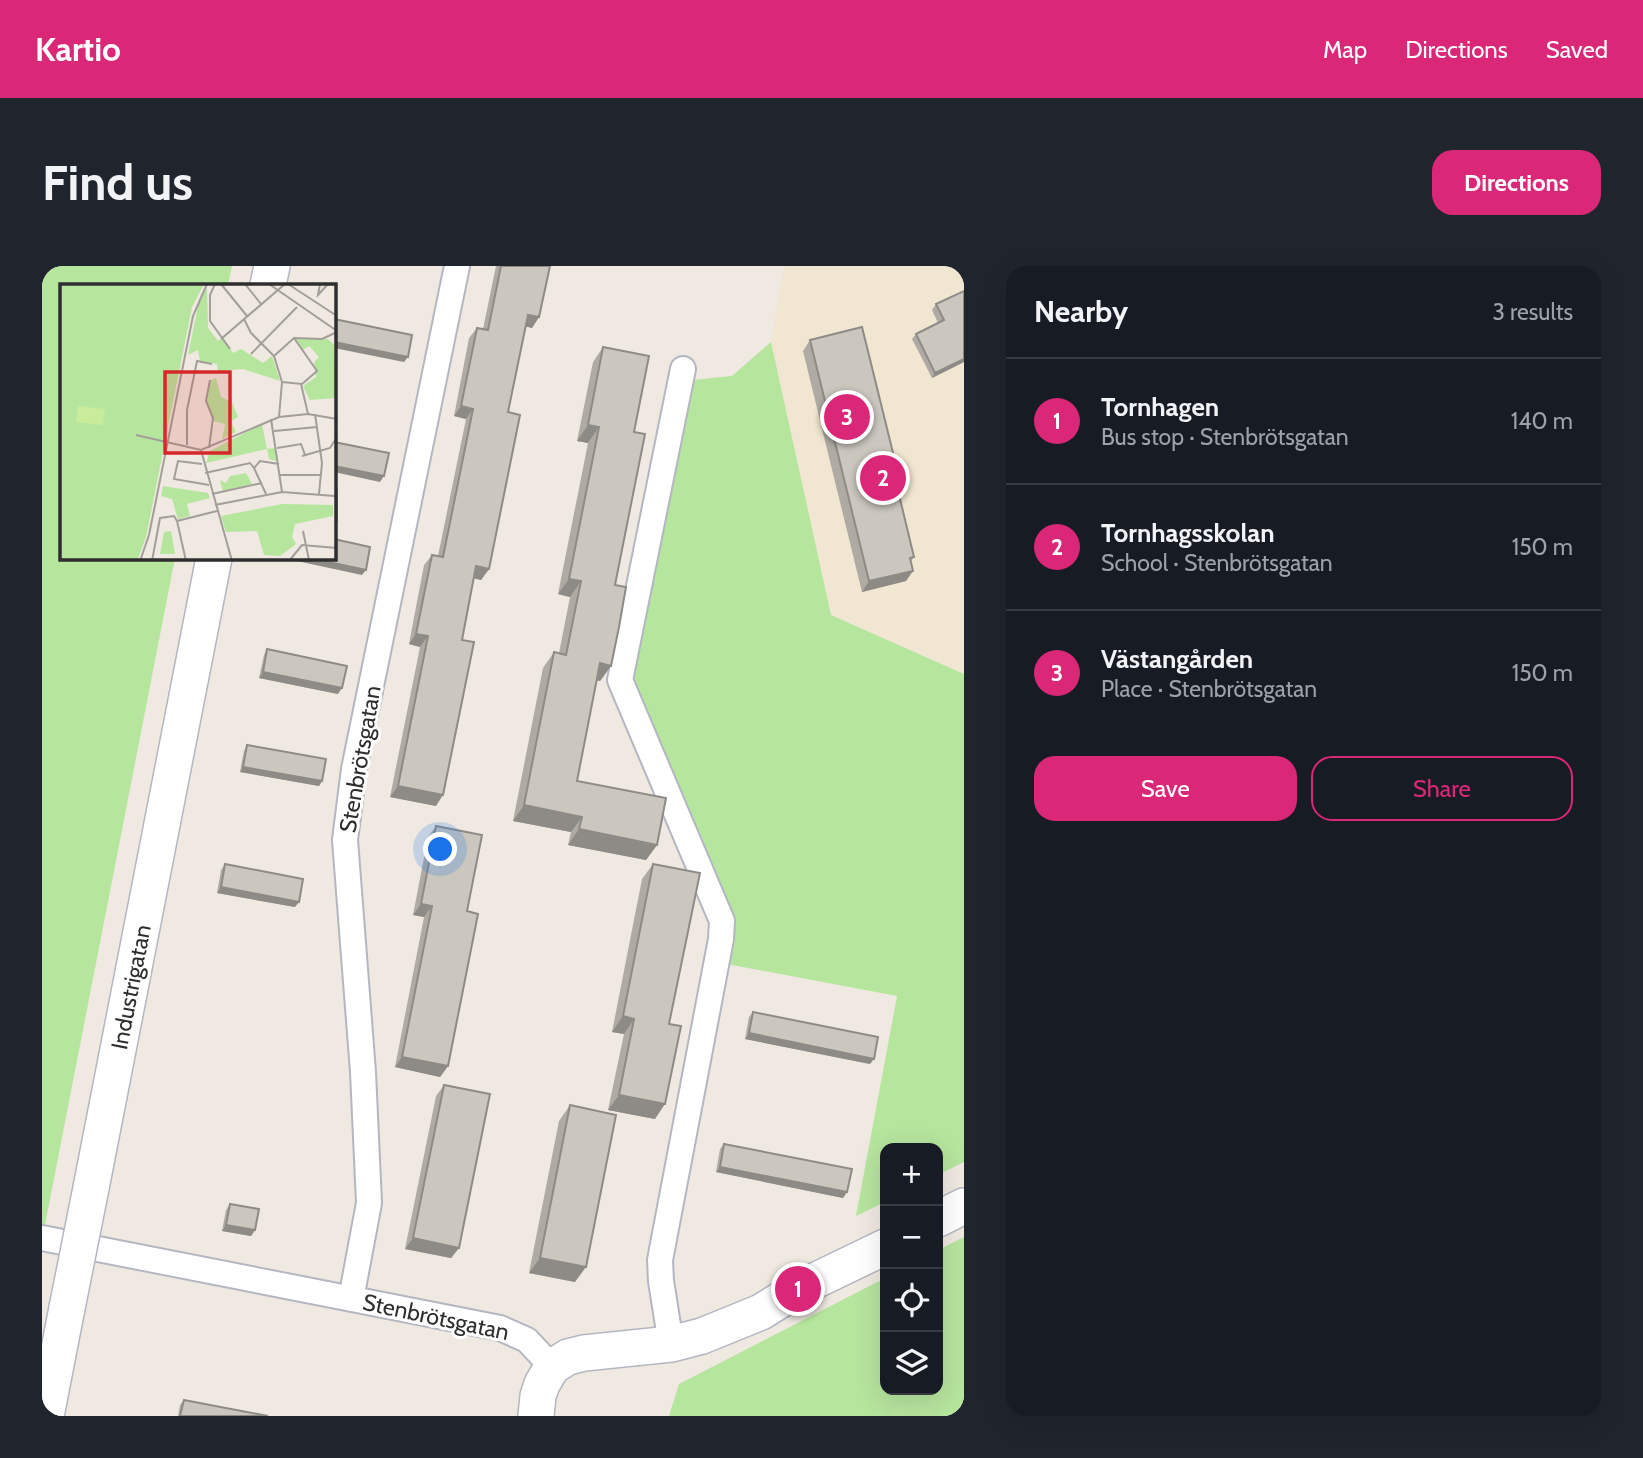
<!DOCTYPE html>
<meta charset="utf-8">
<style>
body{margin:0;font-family:Cabin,sans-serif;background:#20242c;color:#f1f3f6}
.controls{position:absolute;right:21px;bottom:21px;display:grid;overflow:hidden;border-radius:14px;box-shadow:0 7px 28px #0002}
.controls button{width:63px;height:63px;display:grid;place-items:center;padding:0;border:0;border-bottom:2px solid #363941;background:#171b24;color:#f1f3f6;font:35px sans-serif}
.you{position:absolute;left:399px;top:584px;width:24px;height:24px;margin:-18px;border:5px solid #fff;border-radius:50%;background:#1a73e8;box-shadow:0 0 0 10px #1a73e833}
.badge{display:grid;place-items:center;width:46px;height:46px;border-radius:50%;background:#db2777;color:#fff;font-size:23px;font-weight:700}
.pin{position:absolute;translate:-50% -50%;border:4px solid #fff;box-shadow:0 2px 7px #0006}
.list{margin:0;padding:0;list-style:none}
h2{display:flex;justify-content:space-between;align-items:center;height:91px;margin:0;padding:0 28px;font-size:30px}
h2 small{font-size:23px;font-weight:400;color:#9ea1a6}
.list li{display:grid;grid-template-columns:46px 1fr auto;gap:21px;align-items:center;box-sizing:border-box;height:126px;padding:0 28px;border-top:2px solid #363941}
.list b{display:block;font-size:26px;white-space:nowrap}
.list p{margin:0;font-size:23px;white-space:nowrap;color:#9ea1a6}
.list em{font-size:23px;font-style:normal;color:#9ea1a6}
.actions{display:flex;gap:14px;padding:21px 28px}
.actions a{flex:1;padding:16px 0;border:2px solid #db2777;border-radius:21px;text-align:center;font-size:24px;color:#db2777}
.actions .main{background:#db2777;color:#fff}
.icon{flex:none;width:38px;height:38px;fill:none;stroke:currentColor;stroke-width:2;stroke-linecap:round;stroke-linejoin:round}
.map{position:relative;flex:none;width:922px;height:1150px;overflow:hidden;border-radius:21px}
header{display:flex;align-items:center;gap:42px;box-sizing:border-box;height:98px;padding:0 35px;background:#db2777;color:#fff}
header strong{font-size:33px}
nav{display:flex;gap:38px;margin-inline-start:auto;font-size:24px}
.intro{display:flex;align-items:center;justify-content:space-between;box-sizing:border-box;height:168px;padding:0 42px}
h1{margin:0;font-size:49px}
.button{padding:18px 32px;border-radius:21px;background:#db2777;color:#fff;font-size:24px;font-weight:700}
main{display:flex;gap:42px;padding:0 42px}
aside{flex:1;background:#171b24;border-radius:21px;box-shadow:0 7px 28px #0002}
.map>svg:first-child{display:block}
.education{fill:#f0e6d1}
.green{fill:#b6e59e}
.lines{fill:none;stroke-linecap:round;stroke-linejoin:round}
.street-casing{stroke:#b4b7c1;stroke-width:28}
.secondary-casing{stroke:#b4b7c1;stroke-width:38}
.street{stroke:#fff;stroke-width:24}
.secondary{stroke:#fff;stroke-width:35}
.secondary-bridge-casing{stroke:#b4b7c1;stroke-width:38;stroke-linecap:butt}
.secondary-bridge{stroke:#fff;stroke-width:35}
.wall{fill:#afaba4}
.shaded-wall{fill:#8e8b86}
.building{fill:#cbc7bf;stroke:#8e8b86;stroke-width:2}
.labels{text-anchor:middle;stroke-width:6;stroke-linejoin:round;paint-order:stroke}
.street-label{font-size:23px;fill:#2e2e2e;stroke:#fff}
.inset-road{fill:none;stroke:#a29e99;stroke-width:2}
.view{fill:#d62828;fill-opacity:0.15;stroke:#d62828;stroke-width:3.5}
.inset-edge{fill:none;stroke:#2e2e2e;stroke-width:3.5}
</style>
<header>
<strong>Kartio</strong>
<nav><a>Map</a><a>Directions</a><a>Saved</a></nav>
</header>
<div class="intro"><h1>Find us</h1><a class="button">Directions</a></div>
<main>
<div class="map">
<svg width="922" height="1150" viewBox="0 0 922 1150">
<rect width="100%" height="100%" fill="#efe9e1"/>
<path class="education" d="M742,0H922V408L789,349L729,76Z"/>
<path class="green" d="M0,0H190L186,19H19V292H133L0,974Z
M729,76L789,349L922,408V896L896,909V882H843V936L814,950L855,730L685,698L693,656L589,418L651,114L690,110Z
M922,971V1150H627L637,1118L843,1012V1124H896V984Z"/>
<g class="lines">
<defs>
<path id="street" d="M0,972L458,1062L485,1074L510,1101
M309,1033L327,937L321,806L303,574L312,503L415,0
M629,1078L619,1015L618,994L679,673L680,655L578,414L641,103"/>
<path id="secondary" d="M226,19L230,0
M49,922L172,292
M896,953L922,940
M4,1150L25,1042
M494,1150L496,1130L500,1118L510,1101L526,1091L542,1087L629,1078L660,1070L719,1046L756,1023L843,981"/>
</defs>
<use href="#street" class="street-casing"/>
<use href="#secondary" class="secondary-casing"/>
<use href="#street" class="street"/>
<use href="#secondary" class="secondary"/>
<defs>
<path id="secondary-bridge" d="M25,1042L49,922"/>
</defs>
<use href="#secondary-bridge" class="secondary-bridge-casing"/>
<use href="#secondary-bridge" class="secondary-bridge"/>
</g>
<path class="wall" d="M454,0H508L497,51L490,62L483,60L466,146L447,303L439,314L432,312L420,374L394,540L348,531L378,381L367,378L382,299L390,289L396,290L424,153L412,150L427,72L435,62L441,63Z
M922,25V96L890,112L870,73L874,68L896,57L890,44L894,38Z
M768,74L853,211L872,291L869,295L864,315L820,326L761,85Z
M561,81L592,166L573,319L569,400L558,415L555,414L535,515L615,579L604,594L526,579L529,566L471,555L501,402L512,386L517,387L528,331L516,328L546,177L535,175L551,96Z
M225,383L296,428L217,412L222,389Z
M205,479L280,515L277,520L198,506L202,485Z
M394,560L425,645L406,800L398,811L353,801L382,651L371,649L386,571Z
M183,598L253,641L175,627L179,604Z
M611,598L627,758L613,853L566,844L582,768L570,766L600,613Z
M711,746L828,798L703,773L707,751Z
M402,819L417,982L409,992L363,983L394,830Z
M528,839L533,1016L487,1007L517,855Z
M682,878L805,926L801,932L674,906L678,883Z
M188,938L213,964L209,970L180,965L184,944Z
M142,1134L226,1150H136L138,1139Z"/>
<path class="shaded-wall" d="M486,49L497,51L490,62L478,59Z
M292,76L366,91L362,96L292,82Z
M922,93V96L890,112L893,107Z
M419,140L431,143L424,153L412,150Z
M546,159L557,161L546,177L535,175Z
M292,200L342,210L338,216L292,206Z
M241,292H268L324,304L320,309Z
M434,300L447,303L439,314L427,311Z
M871,305L864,315L820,326L827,315Z
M527,313L539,315L528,331L516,328Z
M374,368L386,370L378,381L367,378Z
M558,397L569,400L558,415L547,413Z
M221,406L300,422L296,428L217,412Z
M201,501L280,515L277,520L198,506Z
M356,520L401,529L394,540L348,531Z
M482,539L540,551L529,566L471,555Z
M537,563L615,579L604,594L526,579Z
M179,621L257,636L253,641L175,627Z
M379,638L390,640L382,651L371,649Z
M581,750L592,753L582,768L570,766Z
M707,767L832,793L828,798L703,773Z
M360,791L406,800L398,811L353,801Z
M577,829L623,838L613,853L566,844Z
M678,901L805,926L801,932L674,906Z
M184,959L213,964L209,970L180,965Z
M371,972L417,982L409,992L363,983Z
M498,992L544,1001L533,1016L487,1007Z"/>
<path class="building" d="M459,0H508L497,51L486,49L466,146L478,149L447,303L434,300L420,374L432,376L401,529L356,520L386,370L374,368L390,289L401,291L431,143L419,140L435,62L446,64Z
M922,25V93L893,107L874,68L902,54L894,38Z
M292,53L370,69L366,91L292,76Z
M820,61L856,207L852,208L872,291L868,292L871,305L827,315L768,74Z
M561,81L607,90L592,166L603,168L573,319L584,321L577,361L569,400L558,397L535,515L624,532L615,579L537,563L540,551L482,539L512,386L524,389L539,315L527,313L557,161L546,159Z
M292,176L347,187L342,210L292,200Z
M292,273L328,281L324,304L268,292H292Z
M225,383L305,400L300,422L221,406Z
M205,479L284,493L280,515L201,501Z
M394,560L440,569L425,645L436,648L406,800L360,791L390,640L379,638Z
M183,598L261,613L257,636L179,621Z
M611,598L658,607L627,758L639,760L623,838L577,829L592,753L581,750Z
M711,746L836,771L832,793L707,767Z
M402,819L448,828L417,982L371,972Z
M528,839L574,849L544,1001L498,992Z
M682,878L810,903L805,926L678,901Z
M188,938L217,943L213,964L184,959Z
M142,1134L226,1150H138Z"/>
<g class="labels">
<g class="street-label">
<text transform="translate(318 493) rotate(-80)" y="8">Stenbrötsgatan</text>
<text transform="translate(89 721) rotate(-79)" y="8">Industrigatan</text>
<text transform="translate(394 1051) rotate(12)" y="8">Stenbrötsgatan</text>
</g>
</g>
<g transform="translate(18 18)">
<rect width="276" height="276" fill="#efe9e1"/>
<path d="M0,0H144L132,23L86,253L77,277L0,276ZM147,3L148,44L158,57L163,53L173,69L181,65L203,79L212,72L220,97L183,85L158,87L157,80L140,77L138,66L128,71L138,22ZM236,55H268L274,61L276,114L250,116L243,102L256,93L254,78L259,73L249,62L243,66ZM156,94L161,113L172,118L178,133L171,137L176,148L162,155L165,140L153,137L147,118L151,96ZM202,140L207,165L215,164L216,177L209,175L207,165L146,179L150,167ZM186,189L192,200L163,207L160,196L166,199L170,192ZM103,202L148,209L150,214L127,220L130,232L118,235L112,215L101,212ZM223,220L273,221V232L235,240L232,253L236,260L220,272L204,271L197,247L166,248L161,232ZM111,247L115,270H100L104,248Z" fill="#b6e59e"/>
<path d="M18,122L45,125L43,141L16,138Z" fill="#c9ec9a"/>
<path class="inset-road" d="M155,0L150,11V37L170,65M161,0L187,32M185,0L201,20M209,0L277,47M228,0L277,32M260,0L258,11L268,0M184,35L191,49L214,72L222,98L219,133M161,55L225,0M191,70L237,23M214,72L234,54L262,55L277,48M222,98L242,100L257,87L234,54M241,100L248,130M255,130L262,179L259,210M211,135L222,208M214,147L257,143M76,151L141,166L219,133L248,130L277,135M127,161V126L137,77L152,80M149,164L153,134L146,117L150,96M217,164L241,160L245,171M141,166L172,277M242,172L270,164L277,153M142,180L118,177L114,195L149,201M194,184L206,210M145,189L190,179L194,184L200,177L219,180M220,191H261M277,205V238M152,210L202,199M155,221L222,208L275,212M117,237L157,227M117,237L126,277M244,252L243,247L249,276M80,277L89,251L133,32L147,0M92,277L100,234L114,232L117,237M229,277L242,261L277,264"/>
<path class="view" d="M105,88H170V169H105Z"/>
<rect width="276" height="276" class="inset-edge"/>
</g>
</svg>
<div class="controls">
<button>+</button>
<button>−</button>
<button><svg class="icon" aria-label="locate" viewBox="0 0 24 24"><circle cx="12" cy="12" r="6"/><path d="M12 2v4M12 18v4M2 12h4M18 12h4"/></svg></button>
<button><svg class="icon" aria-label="layers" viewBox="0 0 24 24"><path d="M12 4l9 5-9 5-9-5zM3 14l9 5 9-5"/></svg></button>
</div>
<div class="you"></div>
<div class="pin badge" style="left:756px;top:1023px">1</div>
<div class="pin badge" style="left:841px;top:212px">2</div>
<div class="pin badge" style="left:805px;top:151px">3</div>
</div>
<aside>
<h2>Nearby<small>3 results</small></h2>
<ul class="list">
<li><span class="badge">1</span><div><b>Tornhagen</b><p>Bus stop · Stenbrötsgatan</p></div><em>140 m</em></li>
<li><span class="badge">2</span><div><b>Tornhagsskolan</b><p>School · Stenbrötsgatan</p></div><em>150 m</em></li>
<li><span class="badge">3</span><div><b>Västangården</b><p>Place · Stenbrötsgatan</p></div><em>150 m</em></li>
</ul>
<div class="actions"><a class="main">Save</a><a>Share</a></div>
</aside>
</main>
